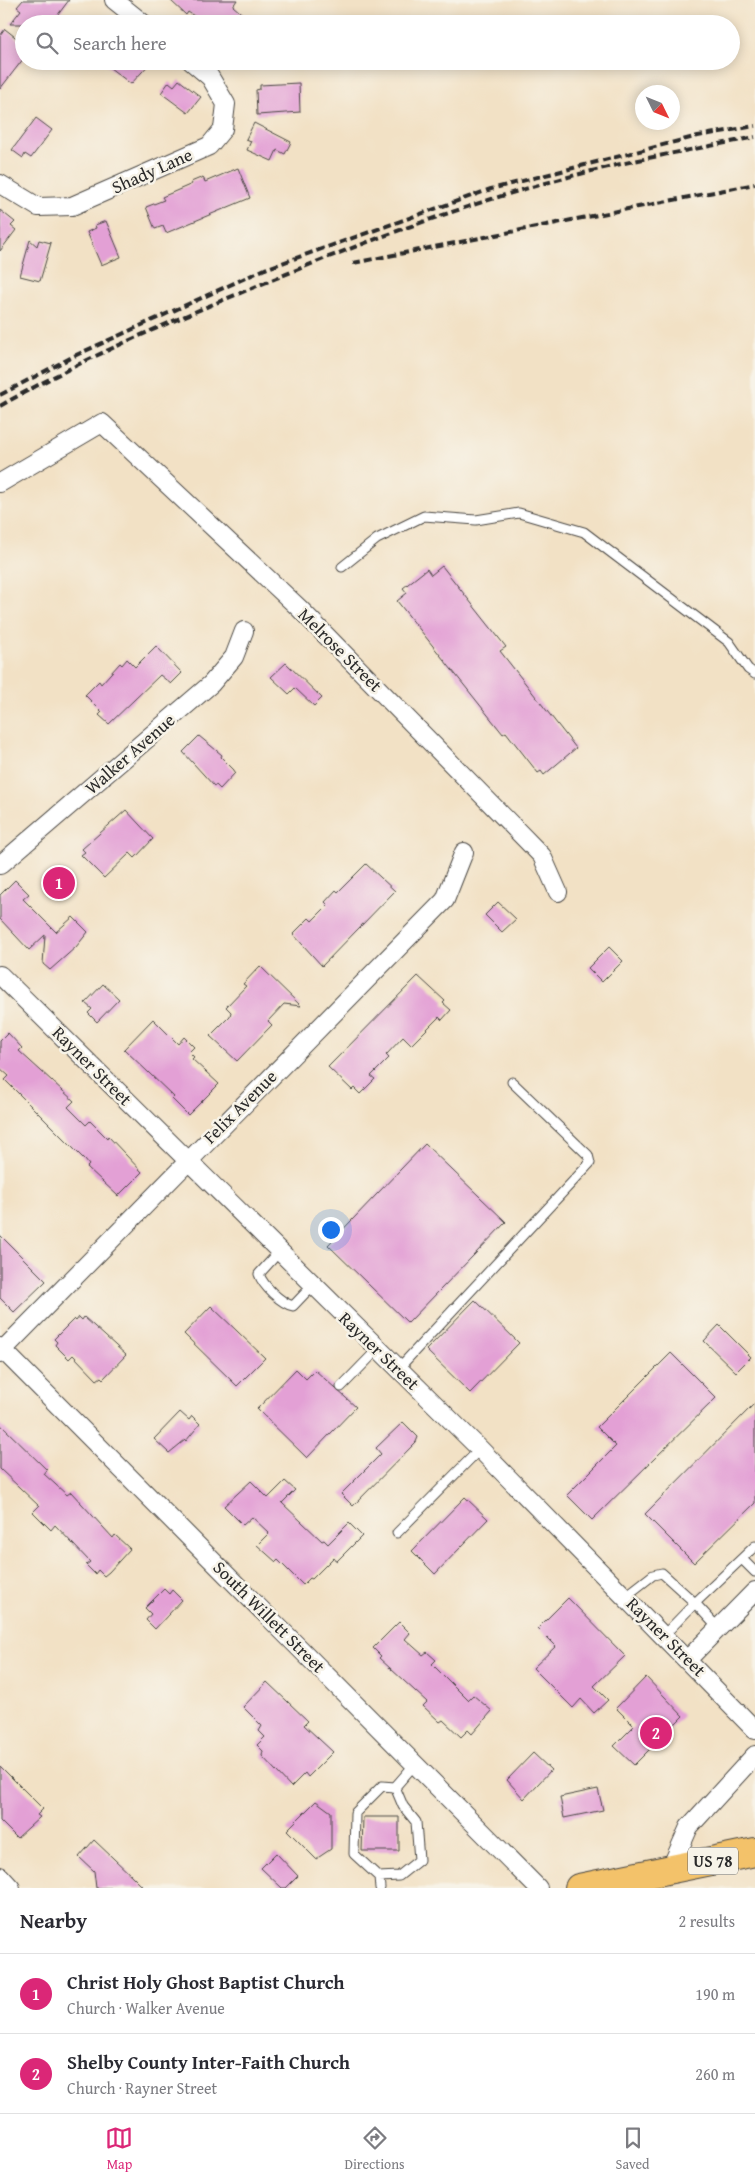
<!DOCTYPE html>
<meta charset="utf-8">
<style>
body{margin:0;font-family:"Gentium Book Plus",serif;background:#f2f2f3;color:#2b2b33}
.compass{position:absolute;left:635px;top:85px;width:45px;height:45px;border-radius:50%;background:#fff;box-shadow:0 2px 12px #0003;rotate:133deg}
.you{position:absolute;left:330px;top:1229px;width:18px;height:18px;margin:-12px;border:4px solid #fff;border-radius:50%;background:#1a73e8;box-shadow:0 0 0 8px #1a73e833}
.badge{display:grid;place-items:center;width:32px;height:32px;border-radius:50%;background:#db2777;color:#fff;font-size:16px;font-weight:700}
.pin{position:absolute;translate:-50% -50%;border:2px solid #fff;box-shadow:0 1px 5px #0006}
.list{margin:0;padding:0;list-style:none}
h2{display:flex;justify-content:space-between;align-items:center;height:65px;margin:0;padding:0 20px;font-size:21px}
h2 small{font-size:16px;font-weight:400;color:#7c7c81}
.list li{display:grid;grid-template-columns:32px 1fr auto;gap:15px;align-items:center;box-sizing:border-box;height:80px;padding:0 20px;border-top:1px solid #e1e1e2}
.list b{display:block;font-size:19px;white-space:nowrap}
.list p{margin:0;font-size:16px;white-space:nowrap;color:#7c7c81}
.list em{font-size:16px;font-style:normal;color:#7c7c81}
.icon{flex:none;width:28px;height:28px;fill:none;stroke:currentColor;stroke-width:2;stroke-linecap:round;stroke-linejoin:round}
.map{position:relative;flex:none;width:755px;height:1888px;overflow:hidden}
.search{position:absolute;background:#fff;box-shadow:0 2px 12px #0003;left:15px;right:15px;top:15px;height:55px;display:flex;align-items:center;gap:12px;box-sizing:border-box;padding:0 18px;border-radius:28px;color:#7c7c81;font-size:19px}
.sheet{height:225px;background:#fff}
nav{display:flex;justify-content:space-around;align-items:center;box-sizing:border-box;height:70px;border-top:1px solid #e1e1e2;background:#fff;font-size:14px;color:#7c7c81}
nav a{display:grid;justify-items:center;gap:2px}
nav .on{color:#db2777}
.map>svg:first-child{display:block}
.building{fill:#e3a0d5}
.lines{fill:none;stroke-linecap:round;stroke-linejoin:round}
.lane-casing{stroke:#494642;stroke-width:11}
.street-casing{stroke:#494642;stroke-width:20}
.primary-casing{stroke:#494642;stroke-width:30}
.lane{stroke:#fff;stroke-width:9}
.street{stroke:#fff;stroke-width:18}
.primary{stroke:#f3c26a;stroke-width:28}
.rail{stroke:#2b2b2b;stroke-width:4;stroke-dasharray:8 4;stroke-linecap:butt}
.labels{text-anchor:middle;stroke-width:5;stroke-linejoin:round;paint-order:stroke}
.shield{fill:#f7f3e8;stroke:#686764;stroke-width:1}
.shield-label{font-size:16px;font-weight:bold;fill:#2b2b2b}
.street-label{font-size:18px;fill:#2b2b2b;stroke:#f7f3e8}
</style>
<div class="map">
<svg width="755" height="1888" viewBox="0 0 755 1888">
<rect width="100%" height="100%" fill="#f7f3e8"/>
<filter id="ink" filterUnits="userSpaceOnUse"><feTurbulence type="fractalNoise" baseFrequency=".02" numOctaves="2"/><feDisplacementMap in="SourceGraphic" scale="10" xChannelSelector="R" yChannelSelector="G"/><feConvolveMatrix kernelMatrix="1 2 1 2 8 2 1 2 1" color-interpolation-filters="sRGB"/></filter>
<filter id="wash" filterUnits="userSpaceOnUse"><feTurbulence type="fractalNoise" baseFrequency=".0096" numOctaves="4" result="noise"/><feDisplacementMap in="SourceGraphic" scale="20" xChannelSelector="R" yChannelSelector="G"/><feGaussianBlur stdDeviation="1.12" result="paint"/><feColorMatrix in="noise" values="0 0 0 0 0 0 0 0 0 0 0 0 0 0 0 0 0 1.4 0 .05"/><feComposite in="paint" operator="in"/></filter>
<g filter="url(#wash)">
<rect width="100%" height="100%" fill="#f2e1c5"/>
<g id="blocks">
<path class="building" d="M23,0H69L51,24H10L21,10L17,7Z
M170,0H237L233,6L254,24H206L188,12L186,15Z
M5,29L24,44V58L0,89V36Z
M101,61H152L131,84Z
M179,80L201,97L188,113L161,93L169,82L174,86Z
M299,83L300,112L257,115L256,90L260,89V85Z
M36,118L52,130L31,158L25,154L23,158L12,150Z
M254,123L291,142L285,154L277,150L272,161L247,150L251,141L246,139Z
M238,168L250,198L166,233L163,226L155,229L146,207L164,200L162,197L192,184L191,182L203,177L205,182Z
M0,210L15,222L11,226L16,230L0,251Z
M106,221L121,257L101,265L87,232L96,228L95,225Z
M30,240L37,246L39,240L51,243L40,281L20,276Z
M442,566L506,647L500,651L576,748L544,775L541,771L538,773L506,732L503,734L397,601L407,593L403,588L427,569L431,575Z
M156,646L182,673L171,684L160,675L109,724L99,715L102,712L85,695L99,681L101,684L120,663L122,665L127,659L135,667Z
M286,663L322,698L314,706L295,688L289,694L271,677Z
M199,736L222,755L221,757L234,770L235,773L220,789L216,785L214,786L183,752Z
M126,810L153,839L135,858L130,853L104,878L81,855L85,852L82,849Z
M366,864L395,891L322,966L293,934L309,918L312,921L328,905L325,902L336,890L338,892Z
M15,880L29,894L23,899L56,932L73,917L88,932L76,947L50,970L43,964L45,935L29,950L0,919V895Z
M498,902L516,919L502,932L485,915Z
M609,947L623,961L602,982L588,968Z
M260,966L301,1006L284,1004L268,1021L272,1025L237,1061L210,1036L230,1016L231,1012L226,1007L246,986L243,984Z
M418,976L445,1001L443,1003L451,1010L442,1020L439,1017L411,1045L403,1037L386,1055L389,1058L371,1076L375,1079L360,1094L354,1088L352,1090L328,1067Z
M103,984L119,999L97,1022L88,1013L92,1009L85,1003Z
M153,1019L178,1044L184,1037L194,1047L189,1052L194,1057L192,1059L219,1084L188,1115L172,1099L174,1097L124,1049Z
M8,1033L22,1048L19,1051L74,1101L68,1107L86,1125L90,1121L107,1138L108,1136L142,1172L118,1196L87,1167L89,1165L85,1160L5,1080L9,1076L0,1068V1041Z
M425,1144L506,1222L408,1323L328,1245Z
M0,1235L46,1281L14,1312L0,1298Z
M475,1300L519,1343L470,1393L426,1350Z
M211,1306L265,1358L237,1386L184,1334Z
M79,1317L82,1320L84,1317L126,1355L103,1379L101,1377L97,1380L73,1355L69,1359L55,1345L57,1342L54,1339L74,1319L76,1321Z
M719,1325L751,1357L736,1372L704,1341Z
M671,1353L716,1398L592,1520L567,1495L616,1446L597,1427Z
M296,1369L306,1379L315,1370L356,1407L307,1458L257,1409Z
M755,1403V1503L694,1563L645,1514Z
M180,1412L189,1420L192,1416L200,1424L186,1441L185,1440L169,1453L154,1439Z
M403,1422L418,1437L416,1442L353,1506L341,1494L381,1454L376,1448Z
M0,1424L47,1470L44,1474L67,1495L71,1492L113,1538L115,1535L130,1549L109,1572L104,1576L98,1570L95,1574L86,1565L90,1562L55,1525L51,1530L33,1512L39,1506L0,1469Z
M251,1481L268,1498L285,1481L295,1490L282,1503L322,1541L324,1540L328,1544L349,1523L362,1536L337,1561L333,1558L312,1579L310,1578L303,1585L278,1560L276,1562L257,1545L269,1533L252,1517L243,1525L224,1506Z
M465,1497L488,1519L435,1574L412,1551Z
M164,1589L169,1594L172,1590L182,1600L155,1629L146,1620L151,1614L145,1608Z
M568,1598L625,1656L594,1686L608,1700L594,1713L581,1699L573,1708L533,1668L556,1646L538,1628Z
M399,1622L410,1633L405,1639L423,1655L427,1652L436,1660L432,1664L468,1700L473,1695L492,1711L472,1734L468,1730L461,1737L443,1720L440,1722L423,1706L427,1702L379,1658L381,1656L373,1648Z
M646,1677L683,1716L634,1765L614,1746L634,1726L616,1708Z
M267,1682L308,1721L304,1725L333,1752L308,1777L305,1773L291,1787L262,1756L263,1751L257,1745L265,1737L259,1731L262,1726L243,1707Z
M533,1753L551,1770L524,1799L507,1780Z
M0,1766L43,1809L37,1815L40,1817L17,1838L0,1821Z
M598,1789L603,1810L564,1818L560,1797Z
M316,1801L331,1812V1849L316,1859L287,1830Z
M363,1817H399V1851H362Z
M94,1840L133,1877L144,1888H96L94,1871L79,1857Z
M276,1853L298,1876L286,1888H282L261,1868Z"/>
</g>
</g>
<g filter="url(#ink)">
<use href="#blocks" fill-opacity="0" stroke="#494642" stroke-width="1"/>
<g class="lines">
<defs>
<path id="lane" d="M342,567L377,539L424,516L476,520L519,513L584,532L729,642L748,669L755,674
M279,1252L259,1274C263,1286 281,1303 293,1306L313,1285
M398,1369L590,1163L588,1155L512,1082
M341,1387L378,1349
M397,1533L480,1449
M742,1559L755,1572
M626,1596L653,1575L662,1573L695,1603L664,1635
M718,1628L695,1603L755,1546
M379,1877L399,1876L419,1860L416,1822L403,1806L395,1787
M380,1888L379,1877L354,1854L355,1813L382,1786L395,1787L415,1764"/>
<path id="street" d="M114,0L144,24
M0,184L38,207L72,206L209,146L223,129L226,104L210,77L191,61
M0,483L102,423L299,608L542,856L558,892
M0,865L211,684L234,657L244,631
M0,975L480,1449L755,1730
M0,1347L538,1888
M0,1353L445,900L464,852
M688,1659L755,1591
M670,1870L689,1827L755,1755
M0,1876L11,1888"/>
<path id="primary" d="M579,1888L755,1852"/>
</defs>
<use href="#lane" class="lane-casing"/>
<use href="#street" class="street-casing"/>
<use href="#primary" class="primary-casing"/>
<use href="#lane" class="lane"/>
<use href="#street" class="street"/>
<use href="#primary" class="primary"/>
<path class="rail" d="M353,263L755,184
M0,395L74,356L265,269L491,189L698,136L755,126
M0,406C78,361 162,325 245,291C360,243 479,198 600,169C651,156 704,148 755,137"/>
</g>
</g>
<g class="labels">
<rect class="shield" x="688" y="1847.5" width="50" height="27" rx="4"/>
<g class="shield-label">
<text x="713" y="1867">US 78</text>
</g>
<g class="street-label">
<text transform="translate(152 171) rotate(-24)" y="6">Shady Lane</text>
<text transform="translate(340 650) rotate(45)" y="6">Melrose Street</text>
<text transform="translate(130 754) rotate(-41)" y="6">Walker Avenue</text>
<text transform="translate(92 1066) rotate(45)" y="6">Rayner Street</text>
<text transform="translate(240 1107) rotate(-45)" y="6">Felix Avenue</text>
<text transform="translate(379 1351) rotate(44)" y="6">Rayner Street</text>
<text transform="translate(269 1617) rotate(45)" y="6">South Willett Street</text>
<text transform="translate(666 1637) rotate(45)" y="6">Rayner Street</text>
</g>
</g>
</svg>
<svg class="compass" viewBox="-18 -18 36 36"><path d="M0-13l5 13h-10z" fill="#e53935"/><path d="M0 13l5-13h-10z" fill="#7c7c81"/></svg>
<div class="you"></div>
<div class="pin badge" style="left:59px;top:883px">1</div>
<div class="pin badge" style="left:656px;top:1733px">2</div>
<div class="search"><svg class="icon" aria-label="search" viewBox="0 0 24 24"><circle cx="10" cy="10" r="6"/><path d="M15 15l6 6"/></svg>Search here</div>
</div>
<section class="sheet">
<h2>Nearby<small>2 results</small></h2>
<ul class="list">
<li><span class="badge">1</span><div><b>Christ Holy Ghost Baptist Church</b><p>Church · Walker Avenue</p></div><em>190 m</em></li>
<li><span class="badge">2</span><div><b>Shelby County Inter-Faith Church</b><p>Church · Rayner Street</p></div><em>260 m</em></li>
</ul>
</section>
<nav>
<a class="on"><svg class="icon" aria-label="map" viewBox="0 0 24 24"><path d="M3 6l6-2 6 2 6-2v14l-6 2-6-2-6 2zM9 4v14M15 6v14"/></svg>Map</a>
<a><svg class="icon" aria-label="directions" viewBox="0 0 24 24"><path d="M12 3l9 9-9 9-9-9zM9 14v-3h6M13 9l2 2-2 2"/></svg>Directions</a>
<a><svg class="icon" aria-label="saved" viewBox="0 0 24 24"><path d="M7 4h10v16l-5-4-5 4z"/></svg>Saved</a>
</nav>
